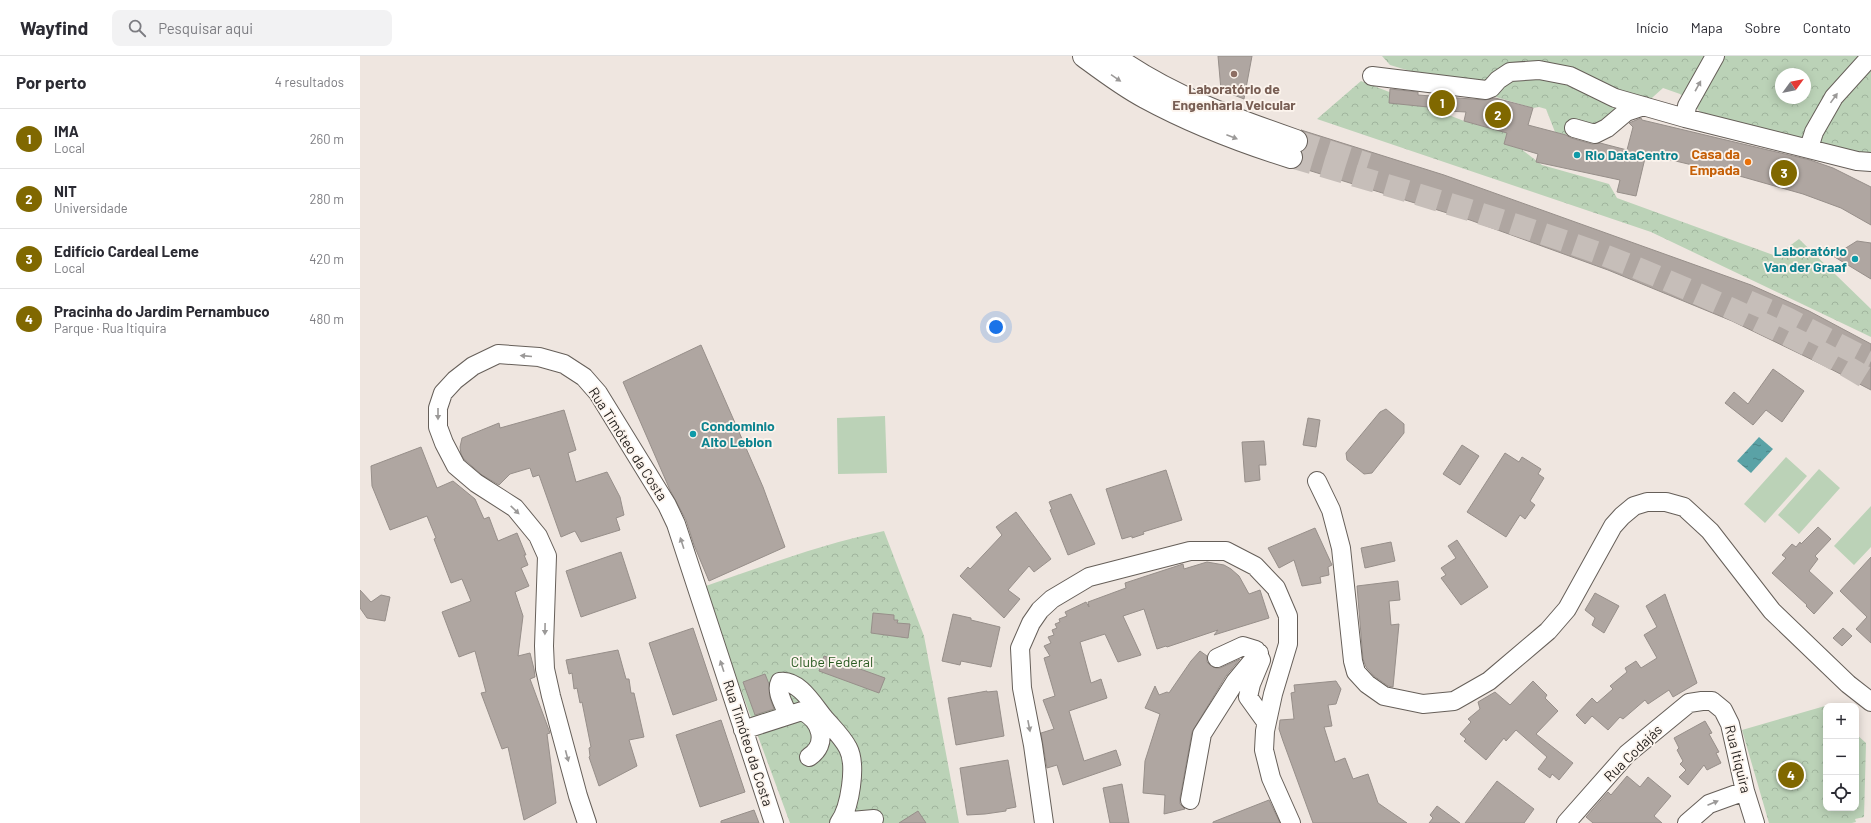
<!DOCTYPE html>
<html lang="pt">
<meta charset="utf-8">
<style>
body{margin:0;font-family:Barlow,sans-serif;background:#f2f2f3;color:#2b2b33}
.controls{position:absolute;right:12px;bottom:12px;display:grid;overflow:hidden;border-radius:8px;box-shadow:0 2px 10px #0003}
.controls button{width:36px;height:36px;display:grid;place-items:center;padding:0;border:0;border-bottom:1px solid #e1e1e2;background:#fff;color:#2b2b33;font:20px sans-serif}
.compass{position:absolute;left:1415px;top:12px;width:36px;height:36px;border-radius:50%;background:#fff;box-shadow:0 2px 10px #0003;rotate:57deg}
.you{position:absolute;left:636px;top:271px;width:14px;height:14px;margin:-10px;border:3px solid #fff;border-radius:50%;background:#1a73e8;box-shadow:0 0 0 6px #1a73e833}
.badge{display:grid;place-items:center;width:26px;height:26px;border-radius:50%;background:#806800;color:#fff;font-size:13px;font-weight:700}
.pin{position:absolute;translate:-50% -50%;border:2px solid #fff;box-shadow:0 1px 4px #0006}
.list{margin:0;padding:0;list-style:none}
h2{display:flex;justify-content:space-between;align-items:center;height:52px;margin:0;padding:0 16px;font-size:17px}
h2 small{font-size:13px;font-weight:400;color:#7c7c81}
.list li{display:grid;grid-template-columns:26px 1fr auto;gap:12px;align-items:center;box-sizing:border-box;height:60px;padding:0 16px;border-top:1px solid #e1e1e2}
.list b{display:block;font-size:15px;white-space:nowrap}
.list p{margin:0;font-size:13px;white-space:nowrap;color:#7c7c81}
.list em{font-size:13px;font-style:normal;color:#7c7c81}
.icon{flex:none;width:22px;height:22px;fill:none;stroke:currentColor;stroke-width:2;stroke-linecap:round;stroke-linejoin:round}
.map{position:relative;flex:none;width:1511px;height:767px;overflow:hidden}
header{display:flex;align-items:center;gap:24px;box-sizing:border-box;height:56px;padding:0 20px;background:#fff;border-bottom:1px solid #e1e1e2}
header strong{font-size:19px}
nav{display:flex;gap:22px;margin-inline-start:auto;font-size:14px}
.search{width:280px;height:36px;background:#f2f2f3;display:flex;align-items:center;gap:10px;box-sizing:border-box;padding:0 14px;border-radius:8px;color:#7c7c81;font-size:15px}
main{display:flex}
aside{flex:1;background:#fff}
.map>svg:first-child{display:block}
.green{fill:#bbd2b7}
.park{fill:url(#park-crowns);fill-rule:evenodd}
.water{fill:url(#water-ripples)}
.building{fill:#afa6a1;stroke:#978f8a}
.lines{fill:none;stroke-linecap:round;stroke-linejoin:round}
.highway-tunnel{stroke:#c6beb9;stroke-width:22;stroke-dasharray:22 11;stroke-linecap:butt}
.minor-casing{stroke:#665f59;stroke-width:20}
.highway-casing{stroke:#665f59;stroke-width:24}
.minor{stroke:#fff;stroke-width:18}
.highway{stroke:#fff;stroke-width:22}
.oneway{fill:#9b9998}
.education-dot{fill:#8d6e63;stroke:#fcf4ed;stroke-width:1.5}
.culture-dot{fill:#0f9aa8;stroke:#fcf4ed;stroke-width:1.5}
.food-dot{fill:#e8710a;stroke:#fcf4ed;stroke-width:1.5}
.labels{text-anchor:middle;stroke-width:3.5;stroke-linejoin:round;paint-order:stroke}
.education-label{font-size:14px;font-weight:bold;fill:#785e54;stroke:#fcf4ed}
.food-label{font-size:14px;font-weight:bold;fill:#c56008;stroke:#fcf4ed;text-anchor:end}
.culture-label{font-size:14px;font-weight:bold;fill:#0d838f;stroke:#fcf4ed;text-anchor:start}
.street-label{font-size:14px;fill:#201d1b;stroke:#fcf4ed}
.park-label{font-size:14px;fill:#285920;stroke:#fcf4ed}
</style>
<header>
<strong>Wayfind</strong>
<div class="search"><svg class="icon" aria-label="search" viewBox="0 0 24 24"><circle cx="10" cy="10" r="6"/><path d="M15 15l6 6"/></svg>Pesquisar aqui</div>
<nav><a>Início</a><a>Mapa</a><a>Sobre</a><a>Contato</a></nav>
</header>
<main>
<aside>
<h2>Por perto<small>4 resultados</small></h2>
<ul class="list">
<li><span class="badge">1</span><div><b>IMA</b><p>Local</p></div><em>260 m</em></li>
<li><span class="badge">2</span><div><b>NIT</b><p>Universidade</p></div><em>280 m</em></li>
<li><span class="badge">3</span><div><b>Edifício Cardeal Leme</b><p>Local</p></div><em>420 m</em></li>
<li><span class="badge">4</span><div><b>Pracinha do Jardim Pernambuco</b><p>Parque · Rua Itiquira</p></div><em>480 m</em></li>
</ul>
</aside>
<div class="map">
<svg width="1511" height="767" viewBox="0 0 1511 767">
<defs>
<pattern id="park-crowns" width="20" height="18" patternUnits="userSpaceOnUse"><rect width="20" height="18" fill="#bbd2b7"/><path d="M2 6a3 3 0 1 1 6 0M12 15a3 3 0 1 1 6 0" fill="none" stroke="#a0b49d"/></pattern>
<pattern id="water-ripples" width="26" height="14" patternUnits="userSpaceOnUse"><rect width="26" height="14" fill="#5aa2a6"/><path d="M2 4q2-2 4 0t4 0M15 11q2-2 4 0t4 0" fill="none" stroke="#4a8386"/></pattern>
</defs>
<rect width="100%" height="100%" fill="#efe6e0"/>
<path class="green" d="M525,360L527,417L478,418L477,362Z
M1426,401L1447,420L1405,467L1384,448Z
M1459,413L1480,432L1439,478L1418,459Z
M1511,450V491L1494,509L1474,490Z"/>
<path class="park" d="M1022,0H1511V115L1351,65L1320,38L1303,32L1284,49L1228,84L1195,76L1186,53L1179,51L1173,52L1030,9ZM1421,18H1445V42H1421Z
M1001,25L1104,65L1147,77L1144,88L1161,93L1182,109L1249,128L1257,142L1416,200L1439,183L1511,253V281L1291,176L957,63Z
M524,475L564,580L599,767H430L343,531C403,510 462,488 524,475Z
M1465,650L1466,752H1496V678L1506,687L1504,761L1495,763L1496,766L1492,767H1409L1382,674Z"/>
<path class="water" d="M1399,381L1413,393L1391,417L1377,405Z"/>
<path class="building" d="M858,0H892L884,43L861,34Z
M1030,33L1058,36V39L1125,44L1135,42L1173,52L1168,69L1206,79L1211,82L1232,88L1240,87L1267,94L1273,71L1269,67L1281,62L1282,64L1450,104L1473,112L1511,131V169L1481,152L1443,138L1383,121L1286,98L1276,140L1257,136L1260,124L1176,106L1178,98L1144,88L1147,77L1104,65L1106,56L1068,54V51L1029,47Z
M941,74L1084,119L1391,229L1449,255L1511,288V334L1465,310L1372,265L1248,214L1110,164L938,111L943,104L942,96L948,89V82L946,77Z
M1497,185L1511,187V223L1473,200Z
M341,289L403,431L425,491L349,525L334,489L326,464L310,434L263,326Z
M1413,313L1444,335L1422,366L1406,354L1393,369L1365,347L1374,336L1388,348Z
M1026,353L1044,368V377L1012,417L1004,418L987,404L986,397L1020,356Z
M204,354L216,394L208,397L216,426L247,416L260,441L264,459L256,462L260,474L221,486L215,475L201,481L179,419L173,421L170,412L150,418L139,429L122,419L104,403L101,398L100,391L102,382L139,367L140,372Z
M948,362L960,364L956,391L943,389Z
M904,385L906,409H899L900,424L885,426L882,386Z
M1102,389L1119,400L1100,429L1083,418Z
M61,391L77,432L93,425L115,443L124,463L129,461L138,485L157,477L166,499H164L168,509L161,512L169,530L155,536L163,560L158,600L170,597L174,613L175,621L170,623L190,677L187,678L196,747L164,764L148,691L142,693L121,637L126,636L115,595L99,601L82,556L111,545L102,523L91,527L74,483L76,482L67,460L30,474L12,430L11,410Z
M1145,397L1159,406L1162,401L1181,413L1178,418L1184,422L1170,445L1175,449L1165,463L1160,459L1146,481L1107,456Z
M806,414L822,464L783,476L784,478L772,482V480L762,483L746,433Z
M711,438L735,488L708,499L690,454L692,453L689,446Z
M656,456L691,503L674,516L669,510L648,534L660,543L644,562L600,520L608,511L610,513L642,479L636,471Z
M1458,471L1471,483L1455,500L1458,503L1449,515L1473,537L1454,558L1446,550L1447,549L1412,517L1426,502L1422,499L1432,488L1436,491L1440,486L1441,488Z
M955,472L972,509L968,511L969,519L960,521L961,527L942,530L934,504L919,512L908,492Z
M1097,484L1128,531L1101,549L1081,522L1086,519L1081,512L1096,502L1088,490Z
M1031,486L1035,505L1005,512L1001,492Z
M261,496L276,542L221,561L206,515Z
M1511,501V587L1496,573L1507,561L1480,535Z
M847,506L864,509L871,513L879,520L889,538L900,534L909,562L854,579L858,574L807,591L806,590L797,593L784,553L763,560L781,599L758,606L745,578L720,586L731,627L741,623L747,642L709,655L724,705L756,694L761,709L703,729L697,709L687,712L681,677L694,673L683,644L695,640L684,602L690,600L684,590L691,587L688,581L694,579L692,574L697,572L695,568L700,566L699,563L707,560L705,556L726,546L729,551L728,546L766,532L765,527L823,508L824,513Z
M1038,525L1040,544L1029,545L1031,569L1039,568L1033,631L1028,630L1014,620L1006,611L1003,603L997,530Z
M0,534L11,546L21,539L30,541L25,565L7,562L0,552Z
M1235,537L1259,550L1244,577L1232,569L1235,562L1225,554Z
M1305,538L1337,627L1313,641L1309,634L1288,648L1285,644L1263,663L1260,661L1248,674L1232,660L1225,668L1216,659L1232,642L1237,647L1253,633L1250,630L1267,616L1265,612L1276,605L1281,612L1297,602L1284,579L1297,571L1286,550Z
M513,557L534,559V564H538L537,567L550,568L548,582L511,577Z
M593,558L611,562V564L640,571L631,611L601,605L600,609L582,605Z
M333,572L357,644L313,659L289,587Z
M1483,572L1492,580L1482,590L1473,582Z
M258,594L266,623H269L271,637H274L284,681L269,684L277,710L239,730L229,701L230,700L229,692L231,691L222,646L220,647L217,632L214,633L212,617L209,618L206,604Z
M840,595L847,600V606L851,610L856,612H860L880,603L866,620L832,676L820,742V748L825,753L804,758L805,739L783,737L785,705L800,658L785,652L795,630L799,639L807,636L809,637L831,605Z
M464,600L525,622L519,637L459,615Z
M405,618L409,628L410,642L414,653L395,659L383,626Z
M976,625L981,633L976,648L968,649L972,670L964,671L975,706L985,702L993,723L1008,718L1018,747L1047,767H953L923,685L919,673L920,664L934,663L931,637L935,636L934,629Z
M1173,625L1187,639L1185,642L1198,655L1176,678L1213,707L1199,724L1192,718L1190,722L1178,713L1187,701L1156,674L1146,685L1144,682L1126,704L1104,685L1106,683L1100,678L1111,666L1108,663L1120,653L1118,646L1135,636L1150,649Z
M627,635V636L637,635L644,680L596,689L588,642Z
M361,664L385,736L340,751L316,679Z
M1345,665L1352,677L1349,678L1359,696L1356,697L1361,707L1347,714L1344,709L1328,729L1319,721L1326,714L1320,708L1323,705L1317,694L1319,692L1314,682Z
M648,704L656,751L646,753V755L625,758L607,759L600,712Z
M1267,720L1280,731L1288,721L1311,740L1294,760L1302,767H1233L1226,761L1248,736L1251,739Z
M1137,725L1174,753L1164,767H1105Z
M762,728L769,767H750L743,732Z
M909,744L920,767H853V766Z
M1077,750L1100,767H1069L1073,762L1070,759Z
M394,754L399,767H361V765Z
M558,755L566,767H539Z"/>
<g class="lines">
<path class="highway-tunnel" d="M936,85L1008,108
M931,101C1033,131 1135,160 1236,196C1282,213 1327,233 1372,253C1419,275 1467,297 1511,325
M1388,245L1427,262L1511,305"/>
<defs>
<path id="minor" d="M1012,20L1126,34L1131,32L1138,24L1150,16L1179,14L1210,20L1255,42L1325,62L1497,105L1511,106
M1325,62L1327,50L1355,0
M1214,72L1235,78L1247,72L1266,56L1284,50
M1449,92L1454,76L1474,41L1511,0
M957,425L971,454L981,492L993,605L996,616L1007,628L1024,640L1063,648L1094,645L1129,625L1188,575L1207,553L1253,470L1262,460L1274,450L1287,446H1306L1324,451L1350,475L1412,555L1488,628L1511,646
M857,602L883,590L896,594L901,604L891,628L888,641L906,666
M428,659C425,650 415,636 420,626C439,623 454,650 465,663
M457,666L465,663C473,672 483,682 488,692C497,709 490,752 479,767
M383,674L442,655C461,664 469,688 449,701
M830,744L842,678L875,626L899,597
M482,762L491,765L514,763
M227,767L218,740L191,640L185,613L184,590L187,500L178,480L155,452L116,427L96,410L84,387L78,371V352L83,337L95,324L113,310L138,298L179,301L204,308L224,321L238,337L307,449L316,468L414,767
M684,767L673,689L662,632L660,592L671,567L680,554L692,543L729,521L830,495H866L895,510L916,532L928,560V588L913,638L905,675L904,694L911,722L931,767
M1206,767L1267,698L1329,647L1342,645H1352L1363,654L1370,668L1385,735L1395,767
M1327,767L1349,748L1385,735"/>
<path id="highway" d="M724,0C743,14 764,30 785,41C831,66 880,85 931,101
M753,0C808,40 873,63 936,85"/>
</defs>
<use href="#minor" class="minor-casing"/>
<use href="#highway" class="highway-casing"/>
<use href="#minor" class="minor"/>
<use href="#highway" class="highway"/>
</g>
<defs><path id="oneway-solid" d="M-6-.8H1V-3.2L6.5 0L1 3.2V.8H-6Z"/></defs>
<g class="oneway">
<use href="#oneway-solid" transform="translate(756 22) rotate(34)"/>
<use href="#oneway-solid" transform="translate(1338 30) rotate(-61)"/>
<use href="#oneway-solid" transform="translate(1474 42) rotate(-54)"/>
<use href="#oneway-solid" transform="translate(872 81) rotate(21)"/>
<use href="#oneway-solid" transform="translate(166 300) rotate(-175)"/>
<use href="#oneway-solid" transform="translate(78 358) rotate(90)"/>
<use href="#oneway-solid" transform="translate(155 454) rotate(44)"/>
<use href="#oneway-solid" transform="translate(322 487) rotate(-108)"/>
<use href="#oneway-solid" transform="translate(185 573) rotate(91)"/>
<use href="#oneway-solid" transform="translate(362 610) rotate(-108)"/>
<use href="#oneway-solid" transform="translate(669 670) rotate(79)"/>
<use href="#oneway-solid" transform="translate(207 700) rotate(75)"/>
<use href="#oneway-solid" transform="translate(1353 747) rotate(-23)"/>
</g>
<circle class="education-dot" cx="874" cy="18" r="4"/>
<g class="culture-dot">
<circle cx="1217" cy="99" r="4"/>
<circle cx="1495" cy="203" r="4"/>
<circle cx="333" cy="378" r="4"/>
</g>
<circle class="food-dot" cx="1388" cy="106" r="4"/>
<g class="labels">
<g class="education-label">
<text x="874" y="38">Laboratório de<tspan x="874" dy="16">Engenharia Veicular</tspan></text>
</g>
<g class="food-label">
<text x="1380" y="103">Casa da<tspan x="1380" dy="16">Empada</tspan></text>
</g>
<g class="culture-label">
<text x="1225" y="104">Rio DataCentro</text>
<text x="1487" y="200" text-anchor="end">Laboratório<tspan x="1487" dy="16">Van der Graaf</tspan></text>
<text x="341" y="375">Condominio<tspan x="341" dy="16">Alto Leblon</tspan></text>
</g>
<g class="street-label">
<text transform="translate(268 388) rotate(57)" y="5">Rua Timóteo da Costa</text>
<text transform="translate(388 687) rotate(72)" y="5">Rua Timóteo da Costa</text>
<text transform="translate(1273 697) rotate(-44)" y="5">Rua Codajás</text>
<text transform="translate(1378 703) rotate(76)" y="5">Rua Itiquira</text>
</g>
<g class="park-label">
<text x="472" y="611">Clube Federal</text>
</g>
</g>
</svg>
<div class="controls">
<button>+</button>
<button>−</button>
<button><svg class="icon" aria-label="locate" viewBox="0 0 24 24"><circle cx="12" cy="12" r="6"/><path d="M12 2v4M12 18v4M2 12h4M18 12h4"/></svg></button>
</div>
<svg class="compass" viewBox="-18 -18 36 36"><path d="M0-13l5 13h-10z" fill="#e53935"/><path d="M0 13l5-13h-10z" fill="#7c7c81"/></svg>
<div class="you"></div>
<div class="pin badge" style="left:1082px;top:47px">1</div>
<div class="pin badge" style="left:1138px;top:59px">2</div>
<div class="pin badge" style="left:1424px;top:117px">3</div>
<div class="pin badge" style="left:1431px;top:719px">4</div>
</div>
</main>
